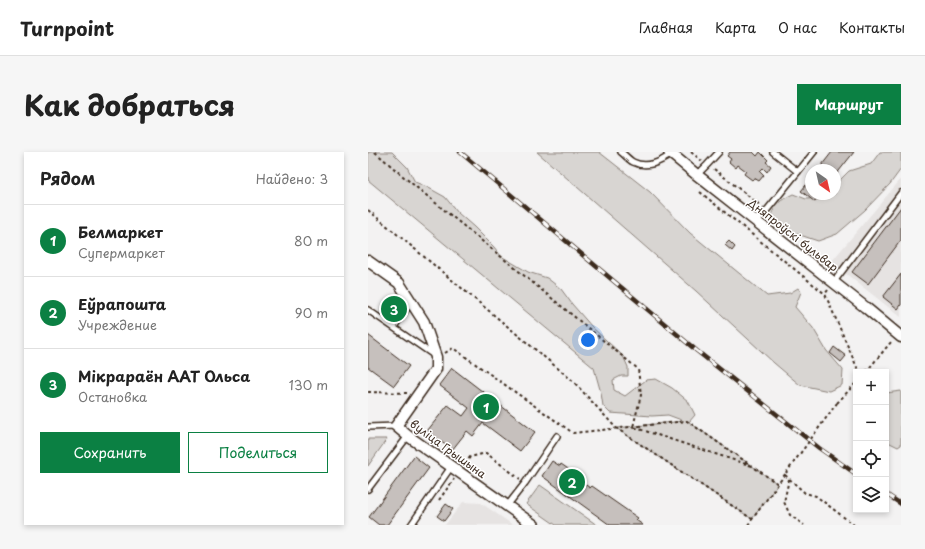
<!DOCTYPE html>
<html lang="ru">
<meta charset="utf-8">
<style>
body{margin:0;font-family:"Playpen Sans",sans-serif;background:#f6f6f6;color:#222}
.controls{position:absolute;right:12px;bottom:12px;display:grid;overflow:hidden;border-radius:0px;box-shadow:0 2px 6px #0003}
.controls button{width:36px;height:36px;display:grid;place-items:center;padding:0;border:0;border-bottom:1px solid #e0e0e0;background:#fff;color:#222;font:20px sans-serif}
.compass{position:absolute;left:437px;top:12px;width:36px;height:36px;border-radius:50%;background:#fff;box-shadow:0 2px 6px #0003;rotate:146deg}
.you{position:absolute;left:220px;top:188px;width:14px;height:14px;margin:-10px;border:3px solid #fff;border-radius:50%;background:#1a73e8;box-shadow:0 0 0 6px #1a73e833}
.badge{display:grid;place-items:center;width:26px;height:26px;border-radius:50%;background:#0b8043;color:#fff;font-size:13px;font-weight:700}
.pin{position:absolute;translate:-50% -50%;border:2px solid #fff;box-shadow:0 1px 4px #0006}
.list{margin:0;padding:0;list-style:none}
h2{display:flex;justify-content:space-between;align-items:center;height:52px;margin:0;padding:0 16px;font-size:17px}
h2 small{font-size:13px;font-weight:400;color:#767676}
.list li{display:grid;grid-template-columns:26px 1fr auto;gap:12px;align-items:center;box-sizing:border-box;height:72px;padding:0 16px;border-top:1px solid #e0e0e0}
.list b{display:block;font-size:15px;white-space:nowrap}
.list p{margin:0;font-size:13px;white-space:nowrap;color:#767676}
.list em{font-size:13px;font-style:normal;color:#767676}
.actions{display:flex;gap:8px;padding:12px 16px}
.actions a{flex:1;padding:9px 0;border:1px solid #0b8043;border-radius:0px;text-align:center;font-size:14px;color:#0b8043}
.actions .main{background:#0b8043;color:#fff}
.icon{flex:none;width:22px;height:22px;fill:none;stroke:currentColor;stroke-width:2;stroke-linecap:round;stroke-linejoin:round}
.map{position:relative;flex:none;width:533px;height:373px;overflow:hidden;border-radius:0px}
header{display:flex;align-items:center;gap:24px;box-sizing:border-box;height:56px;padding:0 20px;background:#fff;border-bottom:1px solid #e0e0e0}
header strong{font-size:19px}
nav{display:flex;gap:22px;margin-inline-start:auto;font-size:14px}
.intro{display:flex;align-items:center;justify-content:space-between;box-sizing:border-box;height:96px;padding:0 24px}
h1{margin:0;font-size:28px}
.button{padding:10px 18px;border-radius:0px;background:#0b8043;color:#fff;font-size:14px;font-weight:700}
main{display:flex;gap:24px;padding:0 24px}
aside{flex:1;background:#fff;border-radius:0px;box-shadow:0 2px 6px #0003}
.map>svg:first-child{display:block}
.built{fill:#e6e3e2}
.green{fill:#d8d5d2;stroke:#8a8078}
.building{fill:#c6c0bd;stroke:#3b2a1e}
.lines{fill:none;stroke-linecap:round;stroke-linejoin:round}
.lane-casing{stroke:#3b2a1e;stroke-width:8}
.street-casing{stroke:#3b2a1e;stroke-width:13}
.path{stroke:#3b2a1e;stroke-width:2;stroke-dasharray:3 3;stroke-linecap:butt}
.lane{stroke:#fff;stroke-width:5}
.street{stroke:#fff;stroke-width:10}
.rail-casing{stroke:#3b2a1e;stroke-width:4.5}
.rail{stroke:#fff;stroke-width:3;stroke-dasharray:9;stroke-linecap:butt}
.path-bridge{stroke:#3b2a1e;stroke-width:2;stroke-dasharray:3 3;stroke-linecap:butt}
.labels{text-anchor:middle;stroke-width:3;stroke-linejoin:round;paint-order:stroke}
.street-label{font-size:11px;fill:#3b2a1e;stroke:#fff}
</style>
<header>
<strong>Turnpoint</strong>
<nav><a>Главная</a><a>Карта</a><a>О нас</a><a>Контакты</a></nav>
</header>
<div class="intro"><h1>Как добраться</h1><a class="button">Маршрут</a></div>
<main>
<aside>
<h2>Рядом<small>Найдено: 3</small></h2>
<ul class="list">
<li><span class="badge">1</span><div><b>Белмаркет</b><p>Супермаркет</p></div><em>80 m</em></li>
<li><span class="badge">2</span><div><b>Еўрапошта</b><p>Учреждение</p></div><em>90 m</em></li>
<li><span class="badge">3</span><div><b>Мікрараён ААТ Ольса</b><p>Остановка</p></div><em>130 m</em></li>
</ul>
<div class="actions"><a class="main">Сохранить</a><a>Поделиться</a></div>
</aside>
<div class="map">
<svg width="533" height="373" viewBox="0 0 533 373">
<rect width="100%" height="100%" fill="#f3f2f2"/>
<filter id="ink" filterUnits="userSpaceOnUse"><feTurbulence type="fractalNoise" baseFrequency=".025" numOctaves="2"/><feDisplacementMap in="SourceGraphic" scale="8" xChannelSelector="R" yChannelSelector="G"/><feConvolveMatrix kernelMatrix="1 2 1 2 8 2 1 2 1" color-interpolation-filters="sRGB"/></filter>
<g filter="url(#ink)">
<path class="built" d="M533,27V165L463,110Z
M95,350L113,351L145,373H77Z"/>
<path class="green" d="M0,0H24L39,15L47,30L59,35L77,45L90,61L106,75L126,95L133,104L160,120L179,126L193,137L204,152L224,175L255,204L260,215V224H253L245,228L246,238L257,244L278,228L288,227L304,236L320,249L327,263L321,270L410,332L384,367L248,276L316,269L300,263L284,264L242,261L235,254L233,241L226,216L0,28Z
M169,0H231L282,40L322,81L399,144L422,141L430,136L433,140L427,155L445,176L458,198L475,218L474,233L461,239L432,233L406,211L328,139Z
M512,0H533V17L522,32L497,58L469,82L450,89L414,77L402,66C408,51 411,49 425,42L438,47L457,46L459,42H467V33L481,19L503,12Z
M533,239V293L530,295L518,289V241Z
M0,287H19L0,314Z
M172,333L229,373H188L158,352Z"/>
<path class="building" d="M362,0H385L389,4L392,0L400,8L398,10L403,14L399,20L395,16L392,19L396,23L391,29L386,26L384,28L376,22L378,19L370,13L368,16L361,10L363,7L359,4Z
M464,0H486L467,24V18H450Z
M443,27V42H453L447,50L433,39Z
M533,55V88L500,132L484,120Z
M361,89L367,95L364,99L357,93Z
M533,122V153L530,157L515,145Z
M0,183L41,214L26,234L0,215Z
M466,195L478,204L473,210L462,201Z
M84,216L167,280L152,299L115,271L105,284L99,279L84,298L59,279L80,253L95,264L101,256L71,233Z
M46,304L61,316L19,373H11L1,365Z
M184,309L192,314L193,312L209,323L207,325L222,336L224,334L270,366L268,368L275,373H242L174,324Z
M78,352L85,357L76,369L69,364Z"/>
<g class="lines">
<defs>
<path id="lane" d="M253,0C257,3 261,8 265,10C279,17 292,10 304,2
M405,0L430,20
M329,23L339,13L351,0
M388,70L399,58L446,0
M465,131L533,41
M0,158L67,204
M26,175L43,150
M0,275L28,274
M0,337L40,284
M139,354L157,331L189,284
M43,373L83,315"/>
<path id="street" d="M301,0L329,23L497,155L533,185
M0,109L31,131L56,170L68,205V217L28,274L40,284L166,373"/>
</defs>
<use href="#lane" class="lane-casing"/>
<use href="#street" class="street-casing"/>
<path class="path" d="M7,0L36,25L270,217L273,243L265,275L384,314
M323,0L334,9
M346,17L393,54
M332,40L457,142
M0,58L205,229L248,276L384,367
M460,138L457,142L491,220
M77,201L85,196L205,281L319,269L410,332
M498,220L523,190
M0,240L40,241
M469,251L488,231
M97,312L102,305L118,301L152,327
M417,323L437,341L448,344L486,373
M421,327L416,350L422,363L436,373
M71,348L86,327
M380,373L418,321"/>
<use href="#lane" class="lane"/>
<use href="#street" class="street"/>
<defs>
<path id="rail" d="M92,0L329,199L451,296L488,322
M518,342L533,352"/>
</defs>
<use href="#rail" class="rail-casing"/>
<use href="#rail" class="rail"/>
<path class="path-bridge" d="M418,321L469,251"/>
</g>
</g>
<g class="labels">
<g class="street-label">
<text transform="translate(425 83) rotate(38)" y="4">Дняпроўскі бульвар</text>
<text transform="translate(80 297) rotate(36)" y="4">вуліца Грышына</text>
</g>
</g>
</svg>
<div class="controls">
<button>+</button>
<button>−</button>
<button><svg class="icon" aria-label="locate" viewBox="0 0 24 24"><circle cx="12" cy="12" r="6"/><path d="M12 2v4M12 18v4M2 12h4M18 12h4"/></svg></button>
<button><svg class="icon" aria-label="layers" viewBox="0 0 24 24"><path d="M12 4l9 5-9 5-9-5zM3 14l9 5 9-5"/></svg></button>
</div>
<svg class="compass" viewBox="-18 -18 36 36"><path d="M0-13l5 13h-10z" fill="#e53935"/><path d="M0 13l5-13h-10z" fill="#767676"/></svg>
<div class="you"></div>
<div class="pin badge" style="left:118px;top:255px">1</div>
<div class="pin badge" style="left:204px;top:330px">2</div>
<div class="pin badge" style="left:26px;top:157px">3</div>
</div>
</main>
